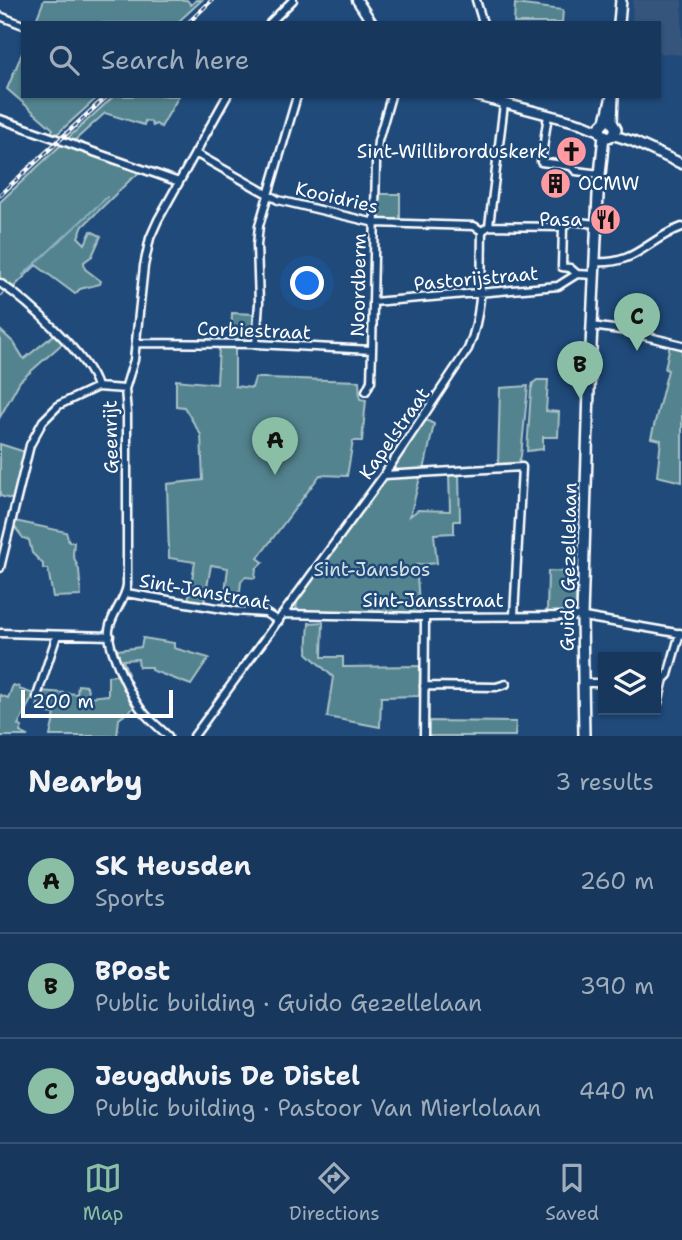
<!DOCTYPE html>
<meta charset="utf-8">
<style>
body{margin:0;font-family:"Shantell Sans",sans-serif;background:#203f62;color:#f1f3f6}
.controls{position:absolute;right:21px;bottom:21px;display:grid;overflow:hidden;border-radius:0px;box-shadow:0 2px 5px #0004}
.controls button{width:63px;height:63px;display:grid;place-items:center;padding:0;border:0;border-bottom:2px solid #365272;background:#17385c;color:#f1f3f6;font:35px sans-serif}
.scale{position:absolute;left:21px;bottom:18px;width:152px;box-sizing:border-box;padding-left:7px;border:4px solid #fff;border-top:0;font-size:19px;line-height:24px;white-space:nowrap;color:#fff;-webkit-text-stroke:5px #1f4a7a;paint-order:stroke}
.you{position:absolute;left:308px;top:284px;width:24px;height:24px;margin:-18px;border:5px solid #fff;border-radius:50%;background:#1a73e8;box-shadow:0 0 0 10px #1a73e833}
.badge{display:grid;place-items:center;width:46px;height:46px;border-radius:50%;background:#8abfa5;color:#111;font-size:23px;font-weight:700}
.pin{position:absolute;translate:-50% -58px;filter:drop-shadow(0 2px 4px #0008)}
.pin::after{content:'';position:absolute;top:37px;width:24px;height:21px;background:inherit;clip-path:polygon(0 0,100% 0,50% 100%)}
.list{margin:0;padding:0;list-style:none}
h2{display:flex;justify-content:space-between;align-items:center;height:91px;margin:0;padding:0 28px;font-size:30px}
h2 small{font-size:23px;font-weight:400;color:#9eacbb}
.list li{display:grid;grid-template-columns:46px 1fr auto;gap:21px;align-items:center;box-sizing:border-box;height:105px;padding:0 28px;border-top:2px solid #365272}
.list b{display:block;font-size:26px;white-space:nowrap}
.list p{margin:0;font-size:23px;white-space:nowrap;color:#9eacbb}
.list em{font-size:23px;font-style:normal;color:#9eacbb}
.icon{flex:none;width:38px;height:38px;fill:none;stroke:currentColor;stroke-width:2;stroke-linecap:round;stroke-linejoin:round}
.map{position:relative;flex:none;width:682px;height:736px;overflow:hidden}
.search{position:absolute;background:#17385c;box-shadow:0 2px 5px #0004;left:21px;right:21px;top:21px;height:77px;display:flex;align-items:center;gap:18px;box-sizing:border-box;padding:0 24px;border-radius:0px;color:#9eacbb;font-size:26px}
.sheet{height:406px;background:#17385c}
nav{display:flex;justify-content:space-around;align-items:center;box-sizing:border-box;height:98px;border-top:2px solid #365272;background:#17385c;font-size:19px;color:#9eacbb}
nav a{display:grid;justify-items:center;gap:4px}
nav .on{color:#8abfa5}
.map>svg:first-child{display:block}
.built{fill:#34557d}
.green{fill:#53838e;stroke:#a9c1c6;stroke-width:2}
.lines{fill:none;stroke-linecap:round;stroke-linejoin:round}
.stream{stroke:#8eb0c4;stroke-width:2}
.minor-casing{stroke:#fff;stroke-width:11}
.tertiary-casing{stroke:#fff;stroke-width:13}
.secondary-casing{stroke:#fff;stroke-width:14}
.minor{stroke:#1f4a7a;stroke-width:6}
.tertiary{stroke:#1f4a7a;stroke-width:8}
.secondary{stroke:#1f4a7a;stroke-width:9}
.rail-casing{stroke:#fff;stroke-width:4.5}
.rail{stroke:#1f4a7a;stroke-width:2;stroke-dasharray:5;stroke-linecap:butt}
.labels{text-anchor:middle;stroke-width:5;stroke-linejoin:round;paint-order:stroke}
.poi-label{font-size:19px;fill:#fff;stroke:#1f4a7a;text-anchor:end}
.street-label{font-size:19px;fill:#fff;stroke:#1f4a7a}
.park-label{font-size:19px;fill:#d4e0e3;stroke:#1f4a7a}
</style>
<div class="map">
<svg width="682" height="736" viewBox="0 0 682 736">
<rect width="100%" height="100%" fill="#1f4a7a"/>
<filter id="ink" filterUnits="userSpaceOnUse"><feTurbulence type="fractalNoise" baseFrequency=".0143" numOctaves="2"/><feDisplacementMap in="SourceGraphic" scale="14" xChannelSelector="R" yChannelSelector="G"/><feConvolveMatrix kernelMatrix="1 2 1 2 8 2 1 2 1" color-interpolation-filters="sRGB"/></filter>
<g filter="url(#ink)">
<path class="built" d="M633,0H682V55L659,53V23H632Z"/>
<path class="green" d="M44,0H187L191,5L196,0H202L177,23H35Z
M515,4L563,10L562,23H514Z
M23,51V96H99L56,135L51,133L53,129L7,89Z
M114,96H179L161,127L156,124L153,126L151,122L145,121L144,125L105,113L73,142L67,139Z
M62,144L138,170L137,175L130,180L83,226L78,237L85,244L91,231L101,236L92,256L84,262L85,269L101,281L100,284L80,289L75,294L36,265L13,288L0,280V202Z
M378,194H400V222L380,220Z
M232,313L256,314L254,336L251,340L231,342Z
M0,330L14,343L24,359L55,334L63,343L20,381L0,417Z
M670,344L682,347V482L657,476L661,440L651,438L668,370L665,369Z
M219,347L235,348V386L252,388L255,378H265L359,381L360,399L366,400L362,441H353L347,476L320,475L258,558L263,562L256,569L255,578L245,577L241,582L238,609L223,607L228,568L211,565L204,604L188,601L195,562L169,558L167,484L203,480L201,435L184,407L176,406V380L217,384Z
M537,380H548L546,411L559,412L558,437H543V449L527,451L531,391L533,383Z
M528,386L521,456L518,464L498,466L500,388Z
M426,420L434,424L424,470H397L395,464Z
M0,444L25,452L14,500L0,496Z
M459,473L460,521H454V533L434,534L437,563L416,565L420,614L296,611L297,601L385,479L421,474L410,516L418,510L450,511L449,474Z
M15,521L66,532L69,542H74L73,555L79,570L81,596L53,597L48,569H43V564L32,553L29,540L23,538L14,526Z
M548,571L577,572L576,611L547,613Z
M323,622L322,657H343V667L420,666L419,696L381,697L380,727L327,717L333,677L307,653L309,623Z
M143,638L174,643V648L209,658L191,685L151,670V667H139L138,659L123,660L128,674L125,675L117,650L141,647Z
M117,675L136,706L119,719L117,736H50L55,714L36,711L41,691L77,694L78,685L87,686L89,697L108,695V676Z
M13,685L19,687V689L34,694L18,725L22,727L20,732L28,736H0V695L8,698Z
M428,721L516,722L515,736H427Z"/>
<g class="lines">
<path class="stream" d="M23,275L107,197
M0,296L5,291"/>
<defs>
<path id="minor" d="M476,0L483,23
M0,16L23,25
M270,23L293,0
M548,115L541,162L571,166L576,171L600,174
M0,119L179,182
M195,153L278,200L375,223L474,226L482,231
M489,226L563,227L570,221L596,224
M563,227L562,267L570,268L577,274L594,275
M482,231L489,226L504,104
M595,262C636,265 646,240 682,227
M0,283C27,301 89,356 97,387
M373,302L558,286L577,274
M592,326L620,330L682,345
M136,343L256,344L372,350
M256,344L259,303L257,245L259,226L297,96
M366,391L371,381L372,350L376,163L378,141L391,96
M384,475L522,467L514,616
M0,568L30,445L43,421L59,405L97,387L125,389
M126,593L235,611L265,613L279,621
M284,614L425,617L578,616L682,634
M0,633L110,636
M656,682L664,679L668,675L680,633
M583,683H603
M424,686L496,687L506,684
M37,696L57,635
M658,703L664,679
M168,736C161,729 152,722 145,714C132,700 107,648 109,630C111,614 125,601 127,585V414L125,389L134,360L144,266L150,238L158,220L227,96
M194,736L384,475L468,349C484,312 481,270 482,231
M424,736L425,617"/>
<path id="tertiary" d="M357,0L372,23
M477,96L583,124L600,131
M613,135L632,141L682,164"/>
<path id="secondary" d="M619,23L621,0
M612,96L606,121L600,127L601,133L608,137L613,135L616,129L612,122L613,96
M584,736L582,617L589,390L598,195L604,135"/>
</defs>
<use href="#minor" class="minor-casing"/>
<use href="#tertiary" class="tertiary-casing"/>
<use href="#secondary" class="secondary-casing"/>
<use href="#minor" class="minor"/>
<use href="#tertiary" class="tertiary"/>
<use href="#secondary" class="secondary"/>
<defs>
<path id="rail" d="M188,23L212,0
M0,195L107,96"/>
</defs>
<use href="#rail" class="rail-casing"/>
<use href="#rail" class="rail"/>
</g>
</g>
<defs>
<symbol id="church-disc" viewBox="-11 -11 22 22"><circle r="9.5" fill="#ff9aa2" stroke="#1f4a7a"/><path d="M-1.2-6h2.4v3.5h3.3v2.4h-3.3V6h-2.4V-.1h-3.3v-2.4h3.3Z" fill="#111"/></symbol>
<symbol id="building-disc" viewBox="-11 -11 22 22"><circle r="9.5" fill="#ff9aa2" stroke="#1f4a7a"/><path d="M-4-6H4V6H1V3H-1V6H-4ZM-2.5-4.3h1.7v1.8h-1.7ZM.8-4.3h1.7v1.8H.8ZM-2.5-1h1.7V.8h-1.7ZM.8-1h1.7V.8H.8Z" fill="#111"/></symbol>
<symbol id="restaurant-disc" viewBox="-11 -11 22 22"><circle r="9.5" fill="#ff9aa2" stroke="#1f4a7a"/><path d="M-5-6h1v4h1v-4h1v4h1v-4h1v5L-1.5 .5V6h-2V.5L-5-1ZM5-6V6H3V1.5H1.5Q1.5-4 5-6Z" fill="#111"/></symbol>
</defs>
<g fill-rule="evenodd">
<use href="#church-disc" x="554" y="134" width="35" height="35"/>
<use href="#building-disc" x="538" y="166" width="35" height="35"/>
<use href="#restaurant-disc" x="588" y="202" width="35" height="35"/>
</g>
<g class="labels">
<g class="poi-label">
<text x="548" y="158">Sint-Willibrorduskerk</text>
<text x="578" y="190" text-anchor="start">OCMW</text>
<text x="582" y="226">Pasa</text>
</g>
<g class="street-label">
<text transform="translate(337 197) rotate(13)" y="7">Kooidries</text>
<text transform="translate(476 278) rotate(-5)" y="7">Pastorijstraat</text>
<text transform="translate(358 285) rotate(-89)" y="7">Noordberm</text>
<text transform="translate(254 330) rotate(2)" y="7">Corbiestraat</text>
<text transform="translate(394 433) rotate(-55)" y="7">Kapelstraat</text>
<text transform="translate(110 437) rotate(-91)" y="7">Geenrijt</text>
<text transform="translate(568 567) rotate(-89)" y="7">Guido Gezellelaan</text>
<text transform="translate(205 591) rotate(10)" y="7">Sint-Janstraat</text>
<text x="433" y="607">Sint-Jansstraat</text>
</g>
<g class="park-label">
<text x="372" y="576">Sint-Jansbos</text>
</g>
</g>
</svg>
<div class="controls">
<button><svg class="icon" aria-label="layers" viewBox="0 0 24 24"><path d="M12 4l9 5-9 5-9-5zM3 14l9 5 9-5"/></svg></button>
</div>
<div class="scale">200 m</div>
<div class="you"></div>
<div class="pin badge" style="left:275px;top:475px">A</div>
<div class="pin badge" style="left:580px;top:399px">B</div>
<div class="pin badge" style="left:637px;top:351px">C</div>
<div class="search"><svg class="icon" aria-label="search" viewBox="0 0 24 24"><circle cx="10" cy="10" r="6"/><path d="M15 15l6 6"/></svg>Search here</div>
</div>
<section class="sheet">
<h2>Nearby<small>3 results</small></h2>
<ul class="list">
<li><span class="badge">A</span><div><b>SK Heusden</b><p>Sports</p></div><em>260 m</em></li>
<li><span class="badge">B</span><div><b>BPost</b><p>Public building · Guido Gezellelaan</p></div><em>390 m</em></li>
<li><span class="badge">C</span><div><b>Jeugdhuis De Distel</b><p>Public building · Pastoor Van Mierlolaan</p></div><em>440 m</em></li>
</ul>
</section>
<nav>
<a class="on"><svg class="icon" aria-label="map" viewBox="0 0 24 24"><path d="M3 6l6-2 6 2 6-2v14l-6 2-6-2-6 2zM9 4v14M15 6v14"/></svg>Map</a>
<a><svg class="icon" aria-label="directions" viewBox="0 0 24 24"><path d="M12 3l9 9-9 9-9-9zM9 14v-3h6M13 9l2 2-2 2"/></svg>Directions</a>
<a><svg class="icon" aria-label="saved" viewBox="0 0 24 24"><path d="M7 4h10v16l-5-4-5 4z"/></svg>Saved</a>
</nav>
